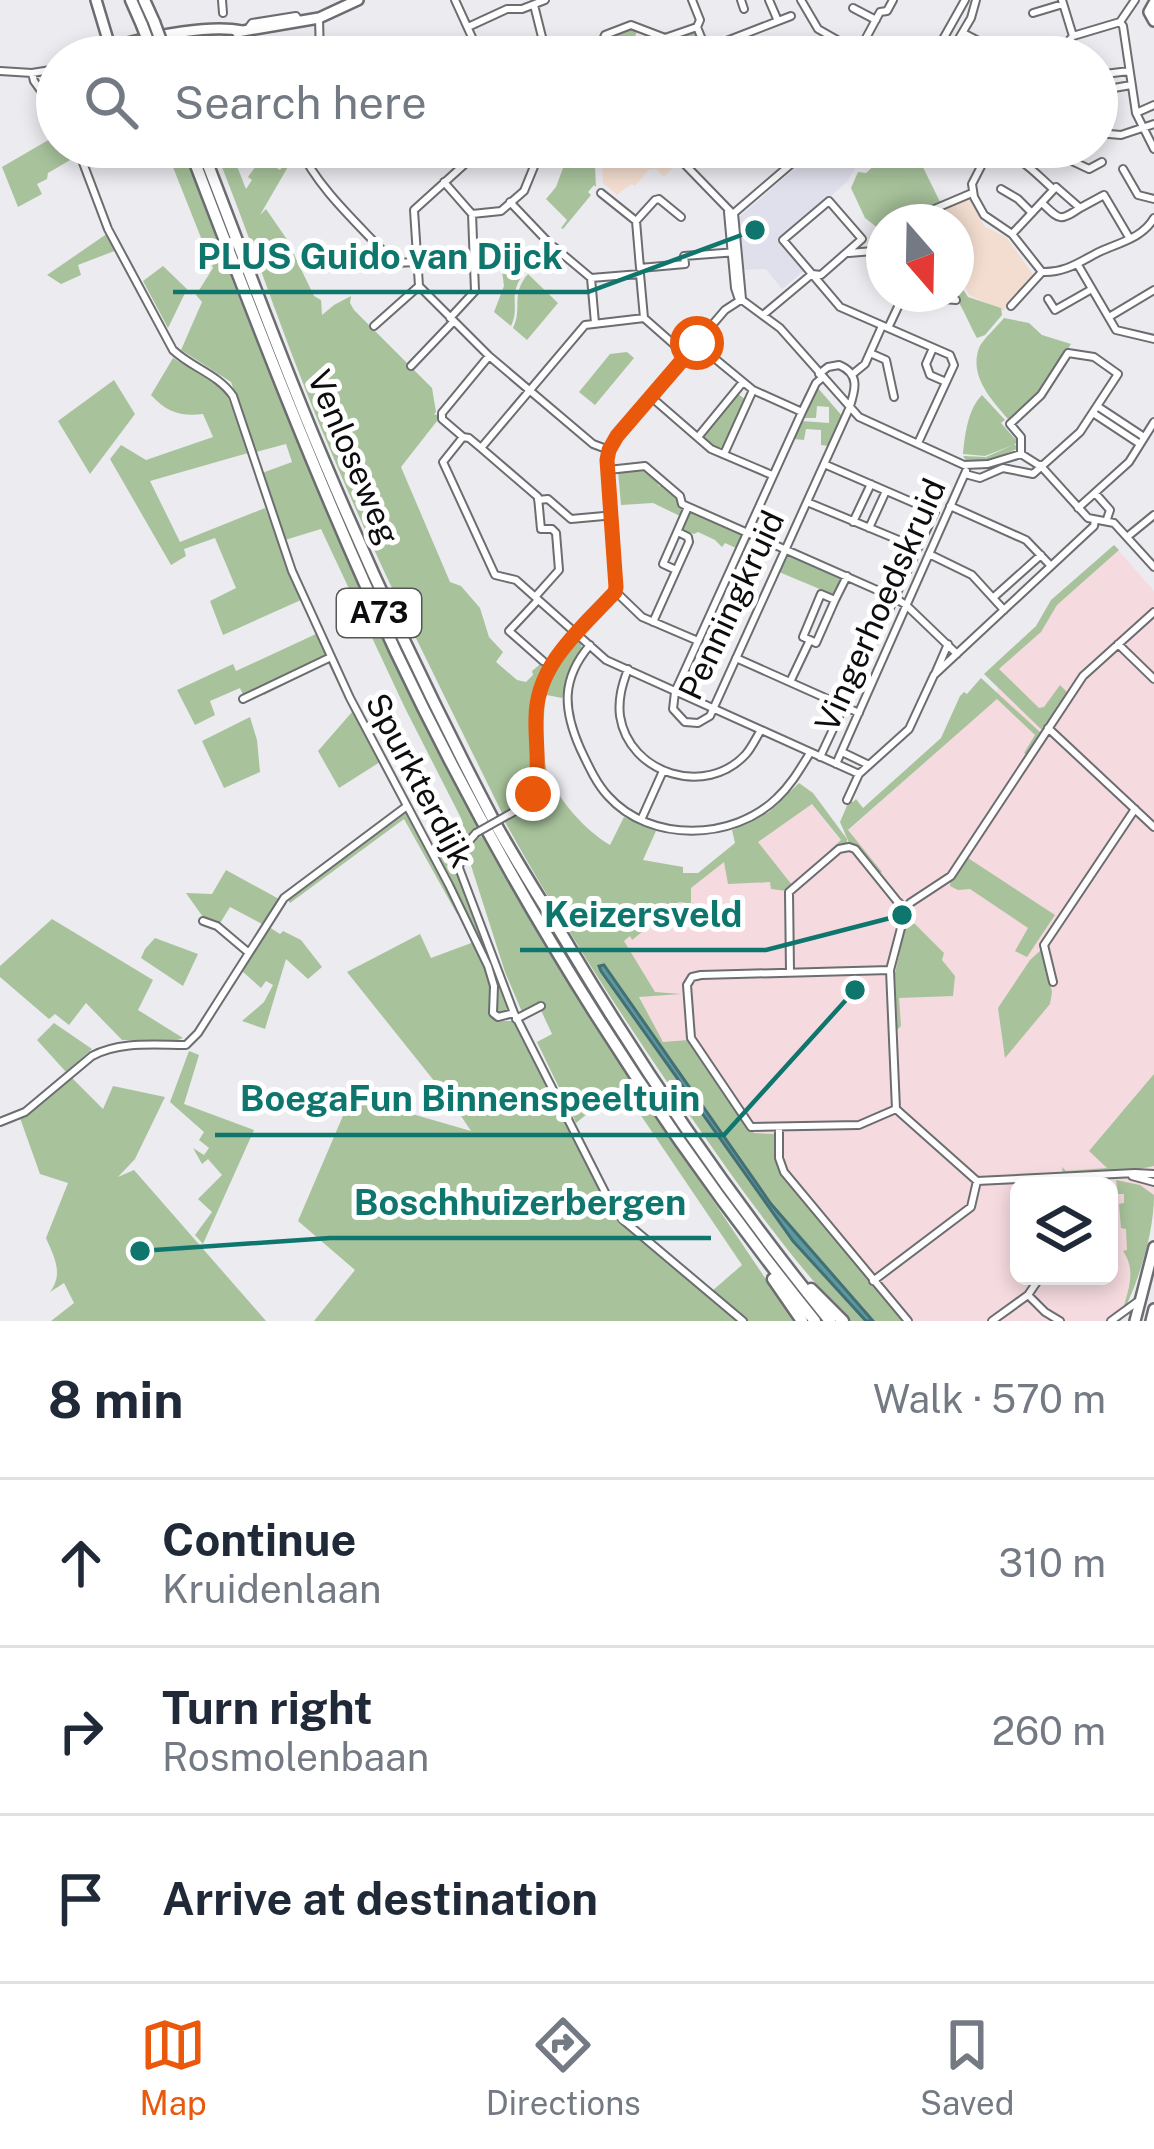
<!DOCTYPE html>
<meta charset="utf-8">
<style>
body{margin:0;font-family:"Public Sans",sans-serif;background:#f6f6f7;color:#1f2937}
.controls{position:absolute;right:36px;bottom:36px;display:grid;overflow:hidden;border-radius:18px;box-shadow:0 6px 18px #0003}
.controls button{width:108px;height:108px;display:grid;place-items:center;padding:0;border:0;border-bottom:3px solid #e0e1e3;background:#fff;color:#1f2937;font:60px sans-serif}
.compass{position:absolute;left:866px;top:204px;width:108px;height:108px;border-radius:50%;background:#fff;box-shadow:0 6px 18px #0003;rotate:160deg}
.stop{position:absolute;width:36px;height:36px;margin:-27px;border:9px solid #ea580c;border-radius:50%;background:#fff}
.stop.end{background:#ea580c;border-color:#fff;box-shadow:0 3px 12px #0008}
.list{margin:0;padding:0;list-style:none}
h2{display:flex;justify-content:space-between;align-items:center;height:156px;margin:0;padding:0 48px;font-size:51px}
h2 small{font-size:39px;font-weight:400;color:#747a83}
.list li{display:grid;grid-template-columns:78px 1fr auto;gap:36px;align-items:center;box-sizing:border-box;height:168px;padding:0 48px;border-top:3px solid #e0e1e3}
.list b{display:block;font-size:45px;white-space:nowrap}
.list p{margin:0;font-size:39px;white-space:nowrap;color:#747a83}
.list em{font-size:39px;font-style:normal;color:#747a83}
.icon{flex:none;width:66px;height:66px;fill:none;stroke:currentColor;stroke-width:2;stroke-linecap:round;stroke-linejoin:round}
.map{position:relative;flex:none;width:1154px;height:1321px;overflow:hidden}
.search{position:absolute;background:#fff;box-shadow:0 6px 18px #0003;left:36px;right:36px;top:36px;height:132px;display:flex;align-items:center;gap:30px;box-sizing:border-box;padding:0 42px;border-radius:66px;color:#747a83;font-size:45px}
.sheet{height:660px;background:#fff}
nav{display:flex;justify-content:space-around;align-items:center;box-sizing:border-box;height:168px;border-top:3px solid #e0e1e3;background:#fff;font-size:33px;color:#747a83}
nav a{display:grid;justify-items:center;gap:6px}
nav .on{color:#ea580c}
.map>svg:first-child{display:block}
.built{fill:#dfe0ec}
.industrial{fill:#f5dadf;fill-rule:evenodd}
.education{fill:#f3ddd0}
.green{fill:#a8c39c}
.water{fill:#5c999f;stroke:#446f74;stroke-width:3}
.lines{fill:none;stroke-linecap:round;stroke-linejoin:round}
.minor-casing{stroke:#6c6d71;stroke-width:10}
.major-casing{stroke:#6c6d71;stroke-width:14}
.highway-casing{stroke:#6c6d71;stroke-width:15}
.minor{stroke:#fff;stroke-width:6}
.major{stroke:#fff;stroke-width:9}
.highway{stroke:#fff;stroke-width:10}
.minor-bridge-casing{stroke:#6c6d71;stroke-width:10;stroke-linecap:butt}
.highway-bridge-casing{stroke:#6c6d71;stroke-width:15;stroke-linecap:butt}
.minor-bridge{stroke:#fff;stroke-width:6}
.highway-bridge{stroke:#fff;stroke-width:10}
.route{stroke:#ea580c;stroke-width:15}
.labels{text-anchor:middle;stroke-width:10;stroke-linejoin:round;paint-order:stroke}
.shield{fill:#fff;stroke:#565657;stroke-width:3}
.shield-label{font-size:30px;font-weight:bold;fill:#0d0d0f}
.street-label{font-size:33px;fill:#0d0d0f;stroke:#fff}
.leader{fill:none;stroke:#0f766e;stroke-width:4.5}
.callout-dot{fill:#0f766e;stroke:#fff;stroke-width:4.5}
.callout-label{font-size:36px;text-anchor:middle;font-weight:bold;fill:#0f766e;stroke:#fff;stroke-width:10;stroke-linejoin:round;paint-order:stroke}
</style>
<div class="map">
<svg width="1154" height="1321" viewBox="0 0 1154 1321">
<rect width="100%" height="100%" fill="#ebebf0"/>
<path class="built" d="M820,147H853L858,163L847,182L781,239L806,269L782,289L766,269L742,270L739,217Z"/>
<path class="industrial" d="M1118,550L1154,591V1199L1121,1321H887L650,1025L622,943L680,887L812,804L839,839L997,698L998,670L1041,631L1055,605ZM1019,1186H1109V1276H1019Z"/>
<path class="education" d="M601,147H659L675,165L664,177L656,169L648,170L635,186L631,184L617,195L603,183Z
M969,197L984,226L1007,238L1034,276L1003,311L969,295L956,270V222H932L928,215Z"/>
<path class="green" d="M632,29L637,31L635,37L629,38L633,41L646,35L668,44L694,32L705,57H639L631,48L627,49L626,57L607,51L613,37Z
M57,135V147H73L77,156L48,173L47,179L37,184L42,194L18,207L2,167Z
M165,147H182C267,380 365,608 479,828C464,837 456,849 455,867L507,1001V1009L502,1014L495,1008L497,987L494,976L435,851L443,847L462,820L405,708L321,529L285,540L262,473L292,462L286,444L256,452L231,382L181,350L202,302L196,295L213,268Z
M214,147H249L237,166L246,189L252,180L248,177L261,159L280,170L295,148L296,153L260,215L266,209L286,238L314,296L321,300L322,315L334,305L351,296L350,303L354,310L432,388L436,412L434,414L437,415V421L401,467L450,582L461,586L480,608L489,637L503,652L496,662L517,680L526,682L533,675L532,671L544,661L549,662C526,699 533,746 532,788C525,802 516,807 502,813C443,692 381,572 329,447C287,349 254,246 214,147Z
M898,155L902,162L918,157L941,204L907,222H884V233L865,218L851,188L858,172L866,173L878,162Z
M595,166L596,187L594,185L588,192L591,195L563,229L561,228L567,220L546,199L556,187L563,168Z
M108,233L117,250L78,265L81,275L61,284L47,275Z
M501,263H514L525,272C506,296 521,305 511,326L494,312L504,286Z
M163,266L187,289L168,328L143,281Z
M528,274L558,303L527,340L513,328C523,308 510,295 528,274Z
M956,279L968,297L1001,308L1002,315L985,335L977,338C970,326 961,302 952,294H956Z
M1004,318L1029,323L1042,335L1071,344L1041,392L1012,419H1008C991,399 969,376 979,348C982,340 997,327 1004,318Z
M627,352L634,358L595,405L579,392L610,354Z
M173,358L225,389L248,453L150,481L180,542L265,508L301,600L223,635L210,601L236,588L215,538L184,549L186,556L171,565L110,459L121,445L146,460L213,437L203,414C182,417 166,412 151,395Z
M114,380L135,414L90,474L58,421Z
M817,387L843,417L829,446L821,445V430L806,429L804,440L793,439L801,421L829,423V407L817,406L816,418H803L802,415Z
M738,394L745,399L723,448L712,446L703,436Z
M982,395L1005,420L1001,423L1015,439L1019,437V443L1014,444L1019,448L986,462H967L963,456L986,457L1013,445L985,456L963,454C965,434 968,409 982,395Z
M642,468L660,482L658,486L662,485L679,497L684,510L680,516L653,503L621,505L618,471Z
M693,511L742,533L736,548L725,543L722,547L715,540L698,532L694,534L683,530L689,512Z
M1114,545L1119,550L1057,605L1041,632L999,669L1039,708L1044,707L1060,685L1067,692L1043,731L984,674L1036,626L1051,600Z
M790,553L841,576L834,595L779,572Z
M316,634L327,656L244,697L240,688L210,701L215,715L195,725L177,690L233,664L236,671Z
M577,640H582L581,647L584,648C567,667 567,686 566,711L564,691L562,698L547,695L545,699C544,718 541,757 548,774C558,800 587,832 610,845L624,817L656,831L643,860L683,867V873H698L735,843L732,830L769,812L799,783L813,793L847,839V845L832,852L830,850L841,840L812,804L758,842L792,885L787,891L771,889L770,882L728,884L724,862L691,888V920H688L686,903L679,902L632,940L630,936L624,941L655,992L681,994L639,997L663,1042L689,1040L747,1128L754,1133L774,1134L777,1161L906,1321H873L771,1204L604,966L601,971L793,1241L866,1321H849C790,1258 740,1188 691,1117C624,1020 561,923 504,820C514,811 532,800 537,788C542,777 540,762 540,750C538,695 538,682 577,640Z
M329,661L380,762L339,788L318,751L352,712L328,663L264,695L263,691Z
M981,678L1041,733L1027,755L1024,753L1035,735L997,699L848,830L882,872L878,873L850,845L840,822L849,801L853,802L856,799L863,808L941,738L960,696L964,692L967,694Z
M250,717L257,740L260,772L224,788L202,741Z
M405,812L411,814L460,913L457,914L404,819L290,903L288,900Z
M483,835L543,943L593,1022L794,1321H747L712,1291L742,1265L621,1086L576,1123L537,1042L552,1034L538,1004L522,1012L505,972L467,853L474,841Z
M968,858L1055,915L1027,957L1015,951L1028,928L970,889L958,890L950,886L951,879Z
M226,870L279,899L262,924L230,907L219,925L203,917L186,893L212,894Z
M52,919L153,980L138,1010L183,1038L175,1041L122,1040L86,1003L69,1025L55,1014L49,1019L0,977V966Z
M906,924H915L944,953L942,960L955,976L953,996L899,998L901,1026L897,1030L895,973Z
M269,927L280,934L283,931L301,940L322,967L308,979L286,959L265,1029L242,1021L264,1002L273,985L266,981L261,988L242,971Z
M420,934L431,958L474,942L490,978L489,1012L496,1021H513L515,1024L562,1110L613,1214L739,1321H314L355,1270L298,1221L348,1104L357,1106L360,1099L471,1131L455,1107L347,972Z
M155,938L198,954L183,986L141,958L145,949Z
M1042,949L1052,992L1050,1004L1005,1058L998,1008L1030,960Z
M54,1023L92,1049L66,1072L37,1040Z
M189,1051L199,1055L184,1104L254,1130L203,1244L195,1235L212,1212L198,1199L222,1175L208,1159L202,1164L193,1148L204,1155L209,1148L199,1140L204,1132L170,1102Z
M1154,1074V1166L1130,1171L1111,1170L1063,1175L1062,1167L1066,1171L1107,1168L1089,1151Z
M71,1077L103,1109L113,1086L165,1097L135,1159L118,1177L134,1170L266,1321H51L74,1303L64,1283L50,1292C64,1273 54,1257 46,1238L68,1183L40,1174L20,1118L43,1102Z
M1116,1180L1140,1185L1154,1195C1154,1224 1146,1254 1136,1282C1133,1292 1128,1299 1126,1309L1122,1313C1128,1290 1137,1271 1123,1251L1127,1250L1126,1229L1121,1228L1119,1204L1124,1203V1194H1118Z"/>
<path class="water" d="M604,965L771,1204L873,1321H866L793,1241L601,971L599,966Z"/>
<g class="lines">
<defs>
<path id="minor" d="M222,0L223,13
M455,0L481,57
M692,0L700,20L697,27L709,57
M741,0L744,9
M769,0L778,21
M801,0L818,29L867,57
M1062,0L1073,36
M534,5L547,57
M853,8L876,20
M1033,13L1063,4
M319,18L320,57
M1120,22L1123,26L1136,113L1154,149
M249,27L252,23L296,16L298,19
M468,27L507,9H522L545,0
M963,33L1009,57
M706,49L791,16
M859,51L880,12L887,11L893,0
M433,57L474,40
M596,57L605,35L631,25L665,38L697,27
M933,57L965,0
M948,57L971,18L976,0
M1055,57L1073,36L1120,22L1135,0
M0,71L32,73L57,69
M32,73L34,81L57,113
M1097,75L1129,71
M1097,91L1131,85
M1136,113L1154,105
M1097,133L1121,135L1154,124
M77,147L108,229L173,350C192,368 218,374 233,396L292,571L350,698L449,885L488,966L494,986L493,1013L498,1017L514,1013L611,1204L623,1220L743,1321
M299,147C319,191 362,227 394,263L417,262
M376,147L377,152L394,157L400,147
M475,147L466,163L414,210L419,286L489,356L593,444L609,450
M668,147L731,212
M991,147L972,184L974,197L984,215L1012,234L1042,272C1064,273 1078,263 1097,253C1117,243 1142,239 1154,218
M1053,147L1072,161L1089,169L1102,162
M991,149C1021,156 1030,168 1052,188
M884,159L915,147
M1070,160L1076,147
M1123,169L1138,195L1154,199
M444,182L472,214
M1001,189L1018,199L1032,213
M601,193L636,221L640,268
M829,201L862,239L821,275L812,274L783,240Z
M510,202L549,243
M1042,203C1060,220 1059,222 1080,208
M932,210L972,193
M728,212L735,288L738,297L780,328L859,417L964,465L988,464L1021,454L1040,466
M734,213L811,147
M734,213L742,299
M636,221L655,200L659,199L681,217
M1013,233L1056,187L1080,208L1104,195L1130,239
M554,247L591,278
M849,253L873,251L884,254
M1078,265L1116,330L1154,339
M640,268L685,264L684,256L737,252
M932,294L943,299L956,300
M1048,299L1055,310L1092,289
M1011,306L1042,272
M763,315L812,274L840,307L950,355L954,365L918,443
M1109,317L1154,290
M450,318L475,291L472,214L501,211L524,191L542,147
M644,318L686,355
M595,323L591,278L640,274L644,318L585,325L481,448L469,438L463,437L443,462L495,575L516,580L606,660L859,774
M374,326L419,286
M888,328L904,294
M696,343L753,390L802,412
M933,348L926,364L930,375L946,382
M870,353L886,360L894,397
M411,366L453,322
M854,373L865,364L882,326
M819,374L828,367L839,365C861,374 855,391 849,409L710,716L698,723L685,722L673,709L675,692L802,412L816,383L822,378
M651,397L711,449L772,475
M1097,406L1144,437
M1093,413L1140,444
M463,437L442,419V413L489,356
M698,437L743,382
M481,448L538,497L541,529H552L556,533L559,570L535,597
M724,454L753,390
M1040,465L1088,518L1114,523L1154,567
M608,470L645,466L680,496L682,504L895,598L906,605L957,654
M965,474L980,478L1003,468L1033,474L1080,432L1118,374L1094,357L1068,353L1041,395L1010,424L1021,437V453
M1095,493L1110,510L1107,519
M538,500L548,499L571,519L604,516
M807,502L918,548
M950,506L1026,540L1051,566
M1078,508L1129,462L1154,422
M853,522L871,484
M869,528L886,491
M1127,537L1154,515
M929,554L972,575L1004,610
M676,570L663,564L688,507
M615,591L617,578L607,460L617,436L725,310L742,299
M615,591L642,617L698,641
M994,597L1041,555
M538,600L509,631L543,661
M1154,612L1083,676L951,876L910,903L906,909L890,970L896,1109L977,1181L1135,1173L1154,1174
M653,622L689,542L688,537L678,532
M810,640L816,643L835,600
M1118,644L1154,679
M590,645C561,679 563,709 580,748C588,765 596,783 608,796C650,843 733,841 777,798C791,785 800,769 810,753
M736,658L859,713
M628,669C622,685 618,699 620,716C629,774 706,798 746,754C752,747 756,738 761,730
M935,674L948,644
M790,682L810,640L803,637L821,594L835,600L847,576
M243,699L331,657
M1048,728L1154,827
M842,752L869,765
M820,757L935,512L824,464
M836,764L966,471
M847,800L859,774L909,729L934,675L1094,526L1095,520
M508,815C517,810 525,806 531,798C547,773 529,713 543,678C554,651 595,614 615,591
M641,820L663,771
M476,833L462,849L459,868L514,1013
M203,921L217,926L249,953
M890,970L701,975L692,977L687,985L691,1038L751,1127L859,1125L896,1109
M790,972L789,892L839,849L849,847L855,849L897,901L906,909
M1053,982L1044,945L1135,809
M516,1019L541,1006
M0,1122L25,1112L92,1056C120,1041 154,1045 186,1045L198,1033L284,898L407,806
M779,1128V1158L784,1172L908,1321
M1132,1176L1154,1182
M873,1281L971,1207L977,1181
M1028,1295L1045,1312L1060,1321
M992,1321L1028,1295L1041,1276
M1111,1321L1137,1302"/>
<path id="major" d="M96,0L108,40L106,47L113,54L120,52L123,44C154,36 211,24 242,31
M1154,3L1149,12L1154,21
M237,32L319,18L358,0
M1135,1321L1154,1247
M1151,1321L1154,1309"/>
<path id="highway" d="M131,0L142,25
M144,0L154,22
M189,147C254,317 319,487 396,652C509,890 650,1116 815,1321
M201,147C242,252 280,358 324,461C376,584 433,705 495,823C518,865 545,906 570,948C648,1078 734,1203 830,1321
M773,1279L802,1321
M811,1289L843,1321"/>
</defs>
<use href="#minor" class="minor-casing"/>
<use href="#major" class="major-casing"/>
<use href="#highway" class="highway-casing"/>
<use href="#minor" class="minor"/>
<use href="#major" class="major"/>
<use href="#highway" class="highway"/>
<defs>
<path id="minor-bridge" d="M476,833L508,815"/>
<path id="highway-bridge" d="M154,22L164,49
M142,25L152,51"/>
</defs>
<use href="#minor-bridge" class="minor-bridge-casing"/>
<use href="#highway-bridge" class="highway-bridge-casing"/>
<use href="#minor-bridge" class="minor-bridge"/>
<use href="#highway-bridge" class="highway-bridge"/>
</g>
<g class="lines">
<path class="route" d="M533,794C541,770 535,742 536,718C536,664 582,628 615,592L616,587L607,460L609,450L617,436L697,343"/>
</g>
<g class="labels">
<rect class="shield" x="337" y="589" width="84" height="48" rx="9"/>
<g class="shield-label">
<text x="379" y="623">A73</text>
</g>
<g class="street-label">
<text transform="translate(354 457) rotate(67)" y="12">Venloseweg</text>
<text transform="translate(731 605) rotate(-65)" y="12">Penningkruid</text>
<text transform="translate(880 605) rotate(-66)" y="12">Vingerhoedskruid</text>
<text transform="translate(420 780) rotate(62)" y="12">Spurkterdijk</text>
</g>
</g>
<path class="leader" d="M755 230L588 292H173M902 915L766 950H520M855 990L724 1135H215M140 1251L330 1238H711"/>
<g class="callout-dot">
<circle cx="755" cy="230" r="12"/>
<circle cx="902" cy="915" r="12"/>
<circle cx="855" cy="990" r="12"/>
<circle cx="140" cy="1251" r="12"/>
</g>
<g class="callout-label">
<text x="380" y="269">PLUS Guido van Dijck</text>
<text x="643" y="927">Keizersveld</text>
<text x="470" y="1111">BoegaFun Binnenspeeltuin</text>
<text x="520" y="1215">Boschhuizerbergen</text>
</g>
</svg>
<div class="controls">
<button><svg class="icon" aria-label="layers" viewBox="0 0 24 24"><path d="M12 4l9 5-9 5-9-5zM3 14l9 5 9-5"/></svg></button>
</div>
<svg class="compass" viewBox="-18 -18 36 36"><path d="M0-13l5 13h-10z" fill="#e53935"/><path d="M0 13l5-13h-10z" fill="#747a83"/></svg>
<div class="stop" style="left:697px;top:343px"></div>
<div class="stop end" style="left:533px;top:794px"></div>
<div class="search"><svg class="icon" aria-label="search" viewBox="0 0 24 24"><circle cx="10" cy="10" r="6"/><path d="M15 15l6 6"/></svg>Search here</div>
</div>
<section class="sheet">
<h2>8 min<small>Walk · 570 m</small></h2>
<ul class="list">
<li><svg class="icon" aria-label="ahead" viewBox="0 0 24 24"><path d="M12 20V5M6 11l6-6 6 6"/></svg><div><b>Continue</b><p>Kruidenlaan</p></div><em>310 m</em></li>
<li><svg class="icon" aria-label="right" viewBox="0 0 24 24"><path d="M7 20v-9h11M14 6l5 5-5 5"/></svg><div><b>Turn right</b><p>Rosmolenbaan</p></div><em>260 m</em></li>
<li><svg class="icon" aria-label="arrive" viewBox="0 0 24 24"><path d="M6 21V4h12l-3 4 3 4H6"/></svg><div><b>Arrive at destination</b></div></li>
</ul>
</section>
<nav>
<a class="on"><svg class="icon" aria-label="map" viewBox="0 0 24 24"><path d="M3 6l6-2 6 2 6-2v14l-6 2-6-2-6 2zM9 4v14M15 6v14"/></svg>Map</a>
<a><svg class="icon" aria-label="directions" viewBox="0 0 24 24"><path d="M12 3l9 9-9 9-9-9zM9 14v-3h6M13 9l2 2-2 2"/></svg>Directions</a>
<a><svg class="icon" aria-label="saved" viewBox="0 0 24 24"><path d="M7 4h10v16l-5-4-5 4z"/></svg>Saved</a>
</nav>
